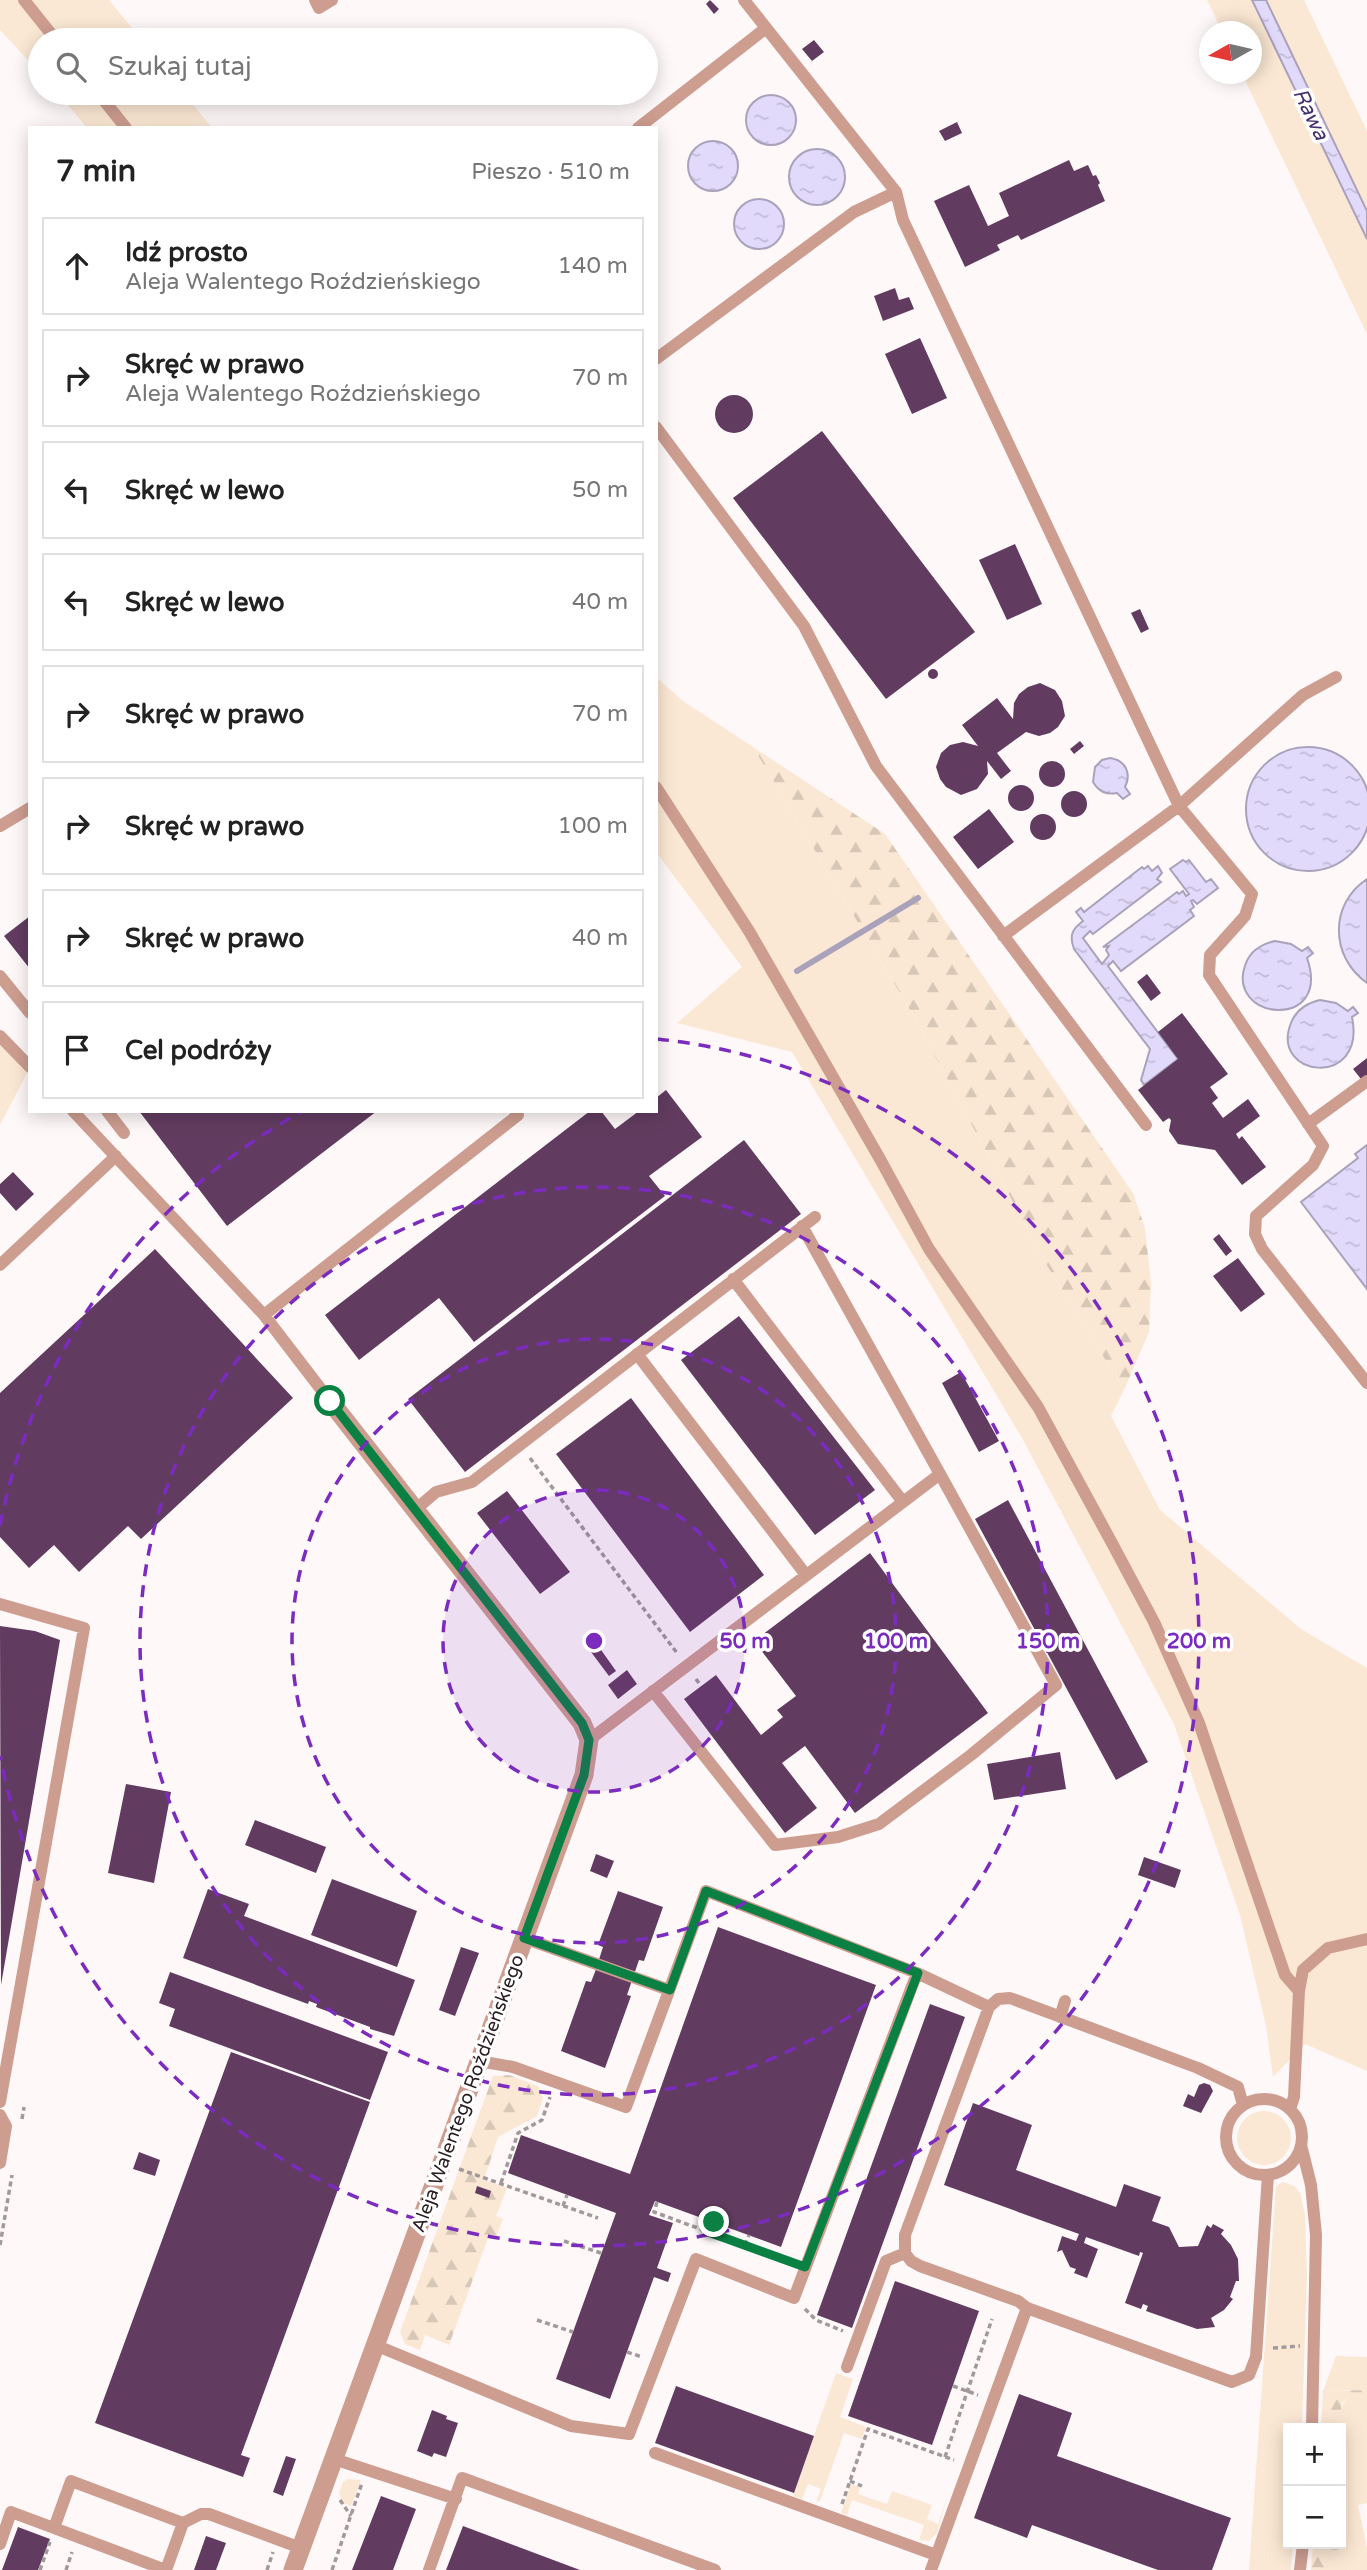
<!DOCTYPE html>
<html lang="pl">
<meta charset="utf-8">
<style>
body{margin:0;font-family:"Varela Round",sans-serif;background:#f2f2f2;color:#222}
.controls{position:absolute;right:21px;bottom:21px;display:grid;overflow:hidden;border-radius:0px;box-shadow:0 4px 18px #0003}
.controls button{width:63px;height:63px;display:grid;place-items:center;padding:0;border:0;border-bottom:2px solid #e0e0e0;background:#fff;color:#222;font:35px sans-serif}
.compass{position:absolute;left:1199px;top:21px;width:63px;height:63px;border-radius:50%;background:#fff;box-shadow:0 4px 18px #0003;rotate:262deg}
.stop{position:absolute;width:21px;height:21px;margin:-16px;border:5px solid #0b8043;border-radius:50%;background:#fff}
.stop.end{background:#0b8043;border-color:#fff;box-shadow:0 2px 7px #0008}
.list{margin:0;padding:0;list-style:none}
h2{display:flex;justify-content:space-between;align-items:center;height:91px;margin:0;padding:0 28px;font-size:30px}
h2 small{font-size:23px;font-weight:400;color:#767676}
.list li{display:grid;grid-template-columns:46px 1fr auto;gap:21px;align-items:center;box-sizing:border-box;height:98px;margin:0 14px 14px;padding:0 14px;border:2px solid #e0e0e0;border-radius:0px}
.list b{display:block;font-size:26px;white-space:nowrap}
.list p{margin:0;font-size:23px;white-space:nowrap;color:#767676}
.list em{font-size:23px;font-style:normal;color:#767676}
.icon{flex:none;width:38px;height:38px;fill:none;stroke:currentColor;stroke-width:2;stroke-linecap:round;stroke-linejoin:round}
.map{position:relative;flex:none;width:1367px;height:2570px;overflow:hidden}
.search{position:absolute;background:#fff;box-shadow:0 4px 18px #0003;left:28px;top:28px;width:630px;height:77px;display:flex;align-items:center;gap:18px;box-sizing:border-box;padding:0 24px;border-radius:38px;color:#767676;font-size:26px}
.panel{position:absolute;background:#fff;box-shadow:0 4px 18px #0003;left:28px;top:126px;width:630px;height:987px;border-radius:0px}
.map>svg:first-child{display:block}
.green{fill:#fbe8d4}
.forest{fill:url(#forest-firs)}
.water{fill:url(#water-ripples);stroke:#aaa2ba;stroke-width:2}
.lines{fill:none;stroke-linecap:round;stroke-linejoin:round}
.stream{stroke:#aaa2ba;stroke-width:6}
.building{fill:#623c60}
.path{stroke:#a1999b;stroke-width:3.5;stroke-dasharray:5 3.5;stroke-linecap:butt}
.service{stroke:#cd9d90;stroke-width:12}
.minor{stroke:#cd9d90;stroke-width:19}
.route{stroke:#0b8043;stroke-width:9}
.ring{fill:none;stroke:#7b2cbf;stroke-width:3.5;stroke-dasharray:12 9}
.labels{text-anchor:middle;stroke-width:7;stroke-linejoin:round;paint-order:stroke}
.street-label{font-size:19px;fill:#291e21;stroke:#fff}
.water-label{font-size:21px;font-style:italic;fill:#44306f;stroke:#fff}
.centre{fill:#7b2cbf;stroke:#fff;stroke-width:3.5}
.ring-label{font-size:21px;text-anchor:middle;font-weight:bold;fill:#7b2cbf;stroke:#fff;stroke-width:7;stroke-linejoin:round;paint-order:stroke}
</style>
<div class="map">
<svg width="1367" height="2570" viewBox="0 0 1367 2570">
<defs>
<pattern id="forest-firs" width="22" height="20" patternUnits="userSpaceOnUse" patternTransform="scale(1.75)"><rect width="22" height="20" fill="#fbe8d4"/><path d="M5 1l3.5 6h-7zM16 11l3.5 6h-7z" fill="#d7c7b6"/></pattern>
<pattern id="water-ripples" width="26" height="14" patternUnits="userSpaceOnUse" patternTransform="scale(1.75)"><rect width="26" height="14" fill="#e1dafb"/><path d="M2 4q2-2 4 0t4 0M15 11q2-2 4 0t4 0" fill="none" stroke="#c1bbd7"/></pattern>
</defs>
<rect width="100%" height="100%" fill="#fef8f9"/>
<path class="green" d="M0,0H109L142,40H40V73L0,30Z
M1207,0H1252L1367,239V334L1242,74H1252V32L1222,31Z
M1266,0H1304L1367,131V211Z
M58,93H184L212,128H87Z
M656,677L683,701L753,747L913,1015L1046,1264L1124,1390L1111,1416L1160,1510L1301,1629L1367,1668V2071L1305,2044L1273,2077L1266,2026L1240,1915L1174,1724L1022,1438L792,1052L677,1023L742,967L656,852Z
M0,1043L27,1073L0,1125Z
M1237 2138a27 27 0 1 1 54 0a27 27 0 1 1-54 0Z
M1283,2182L1294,2186L1300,2193L1305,2215L1307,2275L1302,2428H1288V2544H1293L1291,2570H1249L1276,2186Z
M1336,2356L1367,2357V2390L1323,2391Z
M836,2373L853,2379L840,2417L866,2427L862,2439L844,2433L820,2501L816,2502L821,2489L808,2484L802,2499L793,2496Z
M1348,2397H1367V2503L1358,2505L1367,2548V2570H1338V2544H1341V2428H1338C1339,2417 1340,2405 1348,2397Z
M348,2479L361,2480L351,2506L343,2503L339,2493L343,2482Z
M851,2484L860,2487L858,2494L887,2504L892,2491L932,2505L927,2519L938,2524L947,2497L937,2533L929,2541L919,2540L924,2525L852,2500L847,2515L841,2513Z"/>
<path class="forest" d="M753,747L885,834L1133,1193L1145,1228L1151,1283L1149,1332L1124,1390L1046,1264L913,1015Z
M509,2075L538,2086L543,2098L537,2116L498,2137L484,2180L507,2188L496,2216L503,2219L495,2240L488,2238L449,2345L425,2335L420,2350L405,2344L400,2332L493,2076Z
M1367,2390V2397H1348L1342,2403L1338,2428H1321L1323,2391Z
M1313,2544H1338V2570H1311Z"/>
<path class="water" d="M1252,0H1266L1367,211V239Z
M746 120a25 25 0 1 1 50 0a25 25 0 1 1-50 0Z
M688 166a25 25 0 1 1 50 0a25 25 0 1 1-50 0Z
M789 177a28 28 0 1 1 56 0a28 28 0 1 1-56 0Z
M734 224a25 25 0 1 1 50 0a25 25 0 1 1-50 0Z
M1246 809a62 62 0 1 1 124 0a62 62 0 1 1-124 0Z
M1110,758C1125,760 1132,773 1125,787L1130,794L1123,799L1117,793C1106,795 1099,792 1093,782L1095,767L1102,760Z
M1183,860L1186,862L1189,860L1206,882L1211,879L1218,888L1197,904L1193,900L1191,901L1194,907L1190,910L1194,916L1121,971L1113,961L1108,966L1178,1059L1144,1085L1141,1080L1150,1049L1074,949C1069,936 1072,929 1083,921L1076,912L1081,908L1084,912L1142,867L1144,869L1148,866L1152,871L1158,866L1162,873L1157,879L1161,882L1093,934L1090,931L1083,938L1102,964L1109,955L1106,950L1109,946L1103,947L1177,892L1179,894L1183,891L1186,896L1189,894L1170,869Z
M1367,879V983C1330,957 1329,904 1367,879Z
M1275,941L1291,944L1302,951L1308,947L1313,953L1307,958C1333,1032 1223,1021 1246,963C1251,950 1262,944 1275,941Z
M1320,1000L1336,1003L1348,1011L1353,1007L1358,1013L1352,1017C1367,1089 1269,1078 1291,1023C1296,1010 1307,1003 1320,1000Z
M1367,1145V1289L1301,1202L1358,1158L1355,1154Z"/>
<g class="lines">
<path class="stream" d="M797,971L918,898"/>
</g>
<path class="building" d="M710,0L719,9L714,14L706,4Z
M814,40L824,52L812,61L802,49Z
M957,122L962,133L945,141L939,131Z
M1069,160L1074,171L1088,165L1093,176L1096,175L1100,183L1098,185L1105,201L1021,240L1018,235L997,245L1000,250L965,267L934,201L969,185L988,226L1009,216L999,193Z
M895,288L899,300L909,297L914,309L883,321L874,296Z
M920,338L947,398L912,414L885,354Z
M715 414a19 19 0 1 1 38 0a19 19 0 1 1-38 0Z
M822,431L975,632L886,699L733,498Z
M1015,544L1042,604L1007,620L979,560Z
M1140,609L1149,629L1141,633L1131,613Z
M928 674a5 5 0 1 1 10 0a5 5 0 1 1-10 0Z
M1040,683L1055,690L1062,701L1065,716L1058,727L1050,733L1039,736L1026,732L997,753L1011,771L1001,779L987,761L988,774L977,789L961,795L946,787L940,779L936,767L941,753L950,745L963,742L978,746L962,725L997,698L1013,719L1014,703L1019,694L1028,687Z
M1080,741L1084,746L1074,754L1070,749Z
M1039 774a13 13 0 1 1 26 0a13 13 0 1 1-26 0Z
M1008 798a13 13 0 1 1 26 0a13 13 0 1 1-26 0Z
M1061 804a13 13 0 1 1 26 0a13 13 0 1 1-26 0Z
M989,809L1014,842L978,869L953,837Z
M1030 827a13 13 0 1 1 26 0a13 13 0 1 1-26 0Z
M30,916V969L4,936Z
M1147,974L1161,993L1151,1001L1137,982Z
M1182,1013L1228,1074L1210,1087L1218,1098L1212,1103L1223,1118L1248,1099L1260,1116L1236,1134L1239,1139L1242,1136L1266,1167L1242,1185L1215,1150L1178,1144L1169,1131L1171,1120L1169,1118L1163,1122L1138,1090L1178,1059L1158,1032Z
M1367,1058V1075L1361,1079L1353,1069Z
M666,1090L702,1137L649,1176L665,1196L474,1342L439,1298L359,1360L325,1315L590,1111H601L615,1129L639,1111H656V1098Z
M139,1111H377L227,1226Z
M744,1140L801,1214L465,1472L408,1399Z
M13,1172L34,1194L16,1211L0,1193V1184Z
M1219,1234L1232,1251L1226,1256L1213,1239Z
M155,1249L293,1398L141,1539L128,1526L79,1572L54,1545L29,1568L0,1537V1393Z
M1238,1258L1265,1294L1241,1312L1213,1276Z
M739,1316L875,1490L815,1535L681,1360Z
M961,1372L999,1441L979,1452L942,1383Z
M631,1398L764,1575L690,1632L556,1454Z
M507,1491L570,1572L540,1594L477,1513Z
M1008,1500L1148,1762L1116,1780L975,1519Z
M870,1553L988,1713L855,1813L805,1746L782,1763L817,1808L785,1833L684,1699L716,1675L761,1735L783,1717L777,1710L796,1696L754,1641Z
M0,1626L35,1631L60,1640L1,1985Z
M599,1647L616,1671L609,1676L591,1652Z
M627,1670L637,1684L618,1699L608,1685Z
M1060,1752L1066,1789L994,1800L987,1764Z
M126,1784L171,1792L154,1883L108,1873Z
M255,1820L326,1847L316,1873L245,1845Z
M596,1854L614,1861L607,1878L590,1871Z
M1144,1857L1181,1870L1175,1888L1138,1875Z
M332,1879L417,1911L397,1967L311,1935Z
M208,1889L249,1904L244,1916L415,1980L394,2036L370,2029V2027L316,2007L317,2004L309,2001L308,2004L183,1958Z
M618,1891L663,1907L644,1961L639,1960L627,1995L631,1996L605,2068L561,2051L586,1981L591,1982L595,1972L603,1947L598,1945Z
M718,1927L876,1985L781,2247L655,2201L649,2215L673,2223L657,2268L671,2273L668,2282L654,2277L610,2399L556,2379L616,2213L508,2173L521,2135L630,2174Z
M461,1947L479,1953L455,2016L439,2010Z
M170,1972L388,2052L370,2100L169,2026L175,2009L159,2003Z
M930,2004L965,2017L852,2328L817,2315Z
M231,2052L370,2102L241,2455L250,2458L243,2477L95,2423Z
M1204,2083L1210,2085L1213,2091L1201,2113L1183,2106L1188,2094L1194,2097L1199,2085Z
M973,2103L1032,2125L1016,2170L1116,2207L1124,2184L1161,2197L1152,2221L1169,2227L1179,2247L1198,2246L1207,2225L1211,2228L1213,2224L1224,2230L1221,2234L1231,2245L1238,2259L1239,2281H1236L1230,2297L1233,2299L1224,2310L1211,2318L1215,2327L1197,2329L1146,2311L1148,2306L1143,2304L1141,2309L1125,2303L1143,2253L1140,2252L1139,2256L1086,2237L1084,2243L1098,2249L1087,2278L1074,2273L1076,2269L1070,2267L1062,2250L1057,2252L1062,2236L1076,2241L1079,2234L944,2185Z
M139,2152L160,2160L155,2176L133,2169Z
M477,2186L491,2191L489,2198L475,2193Z
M895,2281L979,2311L932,2445L848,2416Z
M676,2386L814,2436L794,2493L655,2443Z
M1019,2394L1072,2413L1057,2456L1231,2518L1212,2570H1158L1032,2525L1027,2538L974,2518Z
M432,2410L447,2416L446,2419L458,2423L446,2457L434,2453L432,2457L417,2451Z
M286,2456L296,2459L283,2496L273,2492Z
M381,2496L416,2509L393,2570H352Z
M463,2526L580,2570H446Z
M18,2527L50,2539L38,2570H2Z
M206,2536L226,2543L216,2570H194Z"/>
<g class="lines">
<path class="path" d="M530,1458L677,1653
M696,1679L701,1686
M22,2119L24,2107
M459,2169L598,2218
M501,2183L518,2133L542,2120L550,2097
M657,2202L654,2212L790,2262
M563,2206L567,2195
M711,2233L714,2223
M564,2241L601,2253
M0,2245L12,2175
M745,2245L749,2235
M805,2309L816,2320L843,2331
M537,2320L573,2332
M1273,2348L1300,2346
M627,2352L642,2357
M953,2386L978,2395
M945,2457L992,2319
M850,2481L862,2486
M340,2500L351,2516
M842,2504L868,2429L954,2460
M40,2570L50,2542
M66,2570L72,2552
M267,2570L273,2552
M332,2570L362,2483"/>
<path class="service" d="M24,0L56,40
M315,0L319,8L332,0
M744,0L896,192L903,220L1179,806L1252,894L1245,916L1210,955L1209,975L1323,1146L1313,1165L1256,1216L1255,1234L1262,1249L1367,1383
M98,93L126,128
M638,128L766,28
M656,359L854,212L896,192
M656,427L804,626L876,766L1146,1125
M656,787L749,931L880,1159L929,1249L1038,1407L1113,1545L1154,1622L1199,1723L1285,1975L1299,1991L1303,1970L1328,1948L1367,1939
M0,826L30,808
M1003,936L1179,806L1303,695L1336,677
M0,976L30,1013
M0,1036L30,1067
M73,1111L264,1315L330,1401
M107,1111L124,1133
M1308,1124L1367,1081
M802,1226L940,1474
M0,1265L116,1156
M733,1279L903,1502
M264,1315L518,1115
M637,1354L806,1575
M415,1510L436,1492L472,1482L815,1217
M0,1604L84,1628L0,2102
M589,1740L940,1474L1056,1685L971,1755L879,1824L838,1837L775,1845L653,1691
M524,1938L669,1990
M917,1973L989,2007
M1060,2017L1065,2001
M1226 2137a38 38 0 1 1 76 0a38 38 0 1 1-76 0Z
M1290,2109L1294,2097L1299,1991
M0,2115L6,2126L0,2163
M1301,2145L1311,2185L1316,2235L1312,2428
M1027,2308L1018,2301L920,2266L911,2261L905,2253V2235L989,2007L998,1999L1010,1998L1198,2068L1238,2087L1243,2105
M375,2345L571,2426L629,2434L696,2259L794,2298L917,1973L706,1891L626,2107L513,2067L479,2061
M847,2367L886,2261L905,2253
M655,2453L936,2555
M334,2459L456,2499
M71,2481L183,2523L166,2570L54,2528Z
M183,2523L201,2514H209L301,2548
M0,2544L11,2512L54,2528
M429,2570L462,2478L715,2570
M931,2570L1027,2308L1232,2382L1249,2375L1256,2357L1268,2175
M1300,2570L1303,2544"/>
<path class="minor" d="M293,2570L584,1775L589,1740L582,1723L330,1401"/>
</g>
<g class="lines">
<path class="route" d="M330,1401L582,1723L589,1740L584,1775L524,1938L670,1990L706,1891L918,1973L805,2267L711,2233L714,2222"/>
</g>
<circle cx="594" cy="1641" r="151" fill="#7b2cbf" fill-opacity=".12"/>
<g class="ring">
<circle cx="594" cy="1641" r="151"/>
<circle cx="594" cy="1641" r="302"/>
<circle cx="594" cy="1641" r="454"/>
<path d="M0 1526A605 605 0 0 1 301 1112M657 1039A605 605 0 1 1 0 1756"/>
</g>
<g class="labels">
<g class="street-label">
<text transform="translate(467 2093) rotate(-70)" y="7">Aleja Walentego Roździeńskiego</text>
</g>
<g class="water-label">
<text transform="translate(1311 114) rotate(64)" y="7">Rawa</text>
</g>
</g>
<circle cx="594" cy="1641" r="10" class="centre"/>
<g class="ring-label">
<text x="745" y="1648">50 m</text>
<text x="896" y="1648">100 m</text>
<text x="1048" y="1648">150 m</text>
<text x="1199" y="1648">200 m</text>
</g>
</svg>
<div class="controls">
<button>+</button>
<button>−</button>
</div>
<svg class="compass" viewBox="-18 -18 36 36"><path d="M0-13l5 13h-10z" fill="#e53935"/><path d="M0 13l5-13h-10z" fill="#767676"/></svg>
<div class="stop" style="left:330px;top:1401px"></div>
<div class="stop end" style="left:714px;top:2222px"></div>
<div class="search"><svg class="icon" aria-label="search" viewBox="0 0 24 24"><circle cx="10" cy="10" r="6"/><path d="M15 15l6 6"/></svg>Szukaj tutaj</div>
<section class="panel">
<h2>7 min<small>Pieszo · 510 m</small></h2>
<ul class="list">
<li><svg class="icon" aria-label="ahead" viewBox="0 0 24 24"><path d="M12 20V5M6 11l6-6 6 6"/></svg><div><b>Idź prosto</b><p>Aleja Walentego Roździeńskiego</p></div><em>140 m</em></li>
<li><svg class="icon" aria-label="right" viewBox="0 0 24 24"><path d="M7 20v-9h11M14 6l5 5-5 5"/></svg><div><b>Skręć w prawo</b><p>Aleja Walentego Roździeńskiego</p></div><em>70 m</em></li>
<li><svg class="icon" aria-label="left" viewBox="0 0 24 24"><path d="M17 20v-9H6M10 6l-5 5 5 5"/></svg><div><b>Skręć w lewo</b></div><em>50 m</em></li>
<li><svg class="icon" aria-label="left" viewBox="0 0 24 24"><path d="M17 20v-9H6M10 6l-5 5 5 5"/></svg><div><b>Skręć w lewo</b></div><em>40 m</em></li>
<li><svg class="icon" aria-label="right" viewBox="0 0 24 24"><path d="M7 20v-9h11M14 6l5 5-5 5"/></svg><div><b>Skręć w prawo</b></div><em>70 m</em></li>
<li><svg class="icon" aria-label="right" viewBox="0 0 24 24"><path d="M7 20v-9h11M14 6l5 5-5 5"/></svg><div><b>Skręć w prawo</b></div><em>100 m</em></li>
<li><svg class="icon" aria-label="right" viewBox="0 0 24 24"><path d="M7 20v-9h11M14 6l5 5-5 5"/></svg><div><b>Skręć w prawo</b></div><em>40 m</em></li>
<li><svg class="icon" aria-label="arrive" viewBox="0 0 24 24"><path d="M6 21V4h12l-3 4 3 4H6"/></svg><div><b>Cel podróży</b></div></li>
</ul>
</section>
</div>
